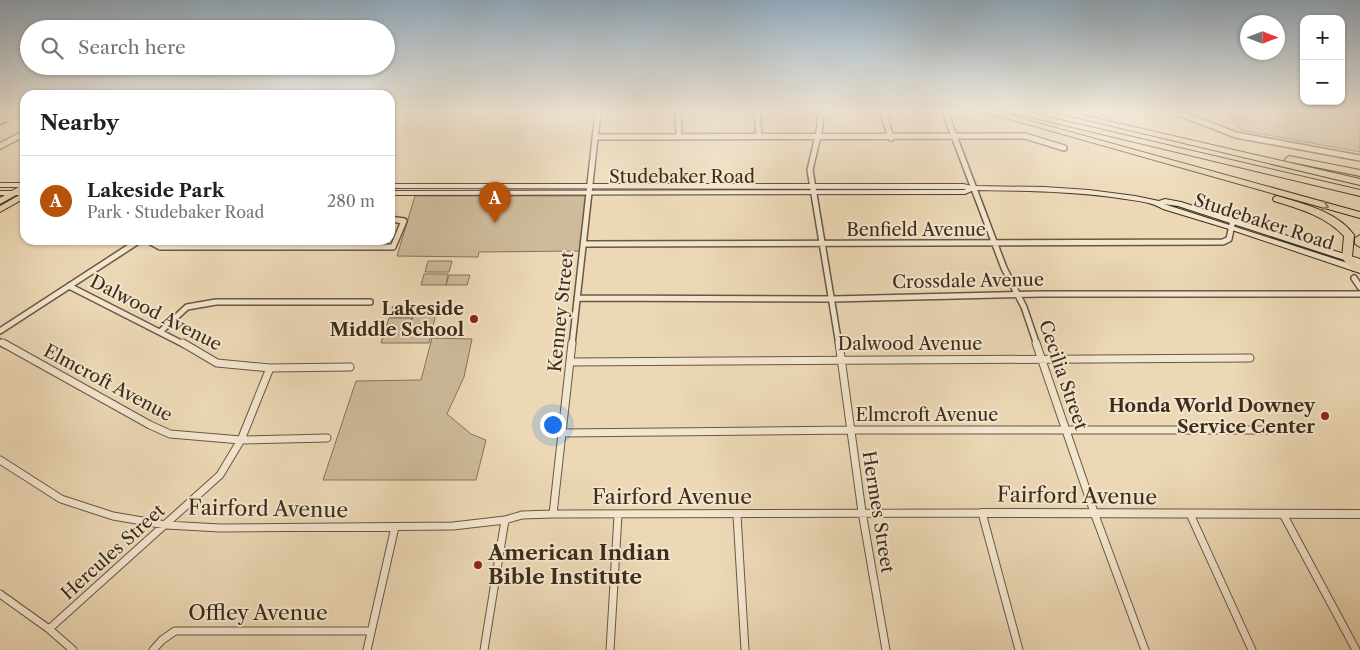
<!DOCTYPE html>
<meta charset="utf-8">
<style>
body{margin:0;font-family:"Libre Caslon Text",serif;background:#f6f6f6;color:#202124}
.controls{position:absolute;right:15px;top:15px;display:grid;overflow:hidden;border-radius:10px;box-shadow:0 1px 4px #0004}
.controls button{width:45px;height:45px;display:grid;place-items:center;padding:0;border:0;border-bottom:1px solid #e0e0e0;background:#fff;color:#202124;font:25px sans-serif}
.compass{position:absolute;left:1240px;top:15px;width:45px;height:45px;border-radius:50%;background:#fff;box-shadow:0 1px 4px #0004;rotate:90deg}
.you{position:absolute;left:552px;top:424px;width:18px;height:18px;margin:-12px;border:4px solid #fff;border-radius:50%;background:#1a73e8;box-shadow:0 0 0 8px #1a73e833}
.badge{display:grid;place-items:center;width:32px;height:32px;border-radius:50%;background:#b45309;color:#fff;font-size:16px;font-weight:700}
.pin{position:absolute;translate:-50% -41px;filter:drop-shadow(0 1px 2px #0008)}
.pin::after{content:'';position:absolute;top:26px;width:18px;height:15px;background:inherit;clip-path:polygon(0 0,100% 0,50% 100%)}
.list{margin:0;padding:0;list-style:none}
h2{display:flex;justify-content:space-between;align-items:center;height:65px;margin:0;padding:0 20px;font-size:21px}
h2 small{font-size:16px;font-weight:400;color:#757577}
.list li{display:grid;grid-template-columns:32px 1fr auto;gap:15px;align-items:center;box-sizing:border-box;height:90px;padding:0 20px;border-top:1px solid #e0e0e0}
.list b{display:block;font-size:19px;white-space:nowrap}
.list p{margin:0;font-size:16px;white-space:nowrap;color:#757577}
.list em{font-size:16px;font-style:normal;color:#757577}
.icon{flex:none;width:28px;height:28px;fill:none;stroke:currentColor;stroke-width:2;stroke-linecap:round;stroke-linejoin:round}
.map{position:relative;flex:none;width:1360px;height:650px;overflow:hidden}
.search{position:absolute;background:#fff;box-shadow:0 1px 4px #0004;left:20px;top:20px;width:375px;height:55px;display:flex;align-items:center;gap:12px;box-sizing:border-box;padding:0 18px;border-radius:28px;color:#757577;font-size:19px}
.panel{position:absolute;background:#fff;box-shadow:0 1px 4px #0004;left:20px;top:90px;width:375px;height:155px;border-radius:15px}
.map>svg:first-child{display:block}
.green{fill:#cebb9b;stroke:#86745b}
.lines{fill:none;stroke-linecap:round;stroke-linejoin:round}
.minor-far1-casing{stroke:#695742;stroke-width:8}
.minor-casing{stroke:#695742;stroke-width:9}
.tertiary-casing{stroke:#695742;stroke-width:2}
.secondary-casing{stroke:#3d2c1b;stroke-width:2}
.primary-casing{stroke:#3d2c1b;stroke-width:2}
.motorway-casing{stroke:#3d2c1b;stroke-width:2}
.minor-far1{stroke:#f3e6cf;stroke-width:5}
.minor{stroke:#f3e6cf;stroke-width:7}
.tertiary{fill:#f3e6cf;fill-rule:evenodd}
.secondary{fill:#f3e6cf;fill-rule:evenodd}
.primary{fill:#ecd8b5;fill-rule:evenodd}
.motorway{fill:#ecd8b5;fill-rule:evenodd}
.rail{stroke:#3d2c1b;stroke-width:2;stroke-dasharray:8 8;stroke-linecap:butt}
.oneway{stroke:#948268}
.poi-dot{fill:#8f2418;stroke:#f3e6cf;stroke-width:2}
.labels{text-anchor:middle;stroke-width:4;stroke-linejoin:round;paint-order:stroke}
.street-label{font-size:18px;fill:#3d2c1b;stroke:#f3e6cf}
.poi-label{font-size:18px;font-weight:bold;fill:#3d2c1b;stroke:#f3e6cf;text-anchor:end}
.near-street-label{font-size:21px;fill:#3d2c1b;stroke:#f3e6cf}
.near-poi-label{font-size:21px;font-weight:bold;fill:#3d2c1b;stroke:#f3e6cf;text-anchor:start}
</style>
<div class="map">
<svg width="1360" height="650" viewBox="0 0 1360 650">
<rect width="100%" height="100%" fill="#ecd8b5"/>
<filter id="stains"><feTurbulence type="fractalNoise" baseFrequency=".004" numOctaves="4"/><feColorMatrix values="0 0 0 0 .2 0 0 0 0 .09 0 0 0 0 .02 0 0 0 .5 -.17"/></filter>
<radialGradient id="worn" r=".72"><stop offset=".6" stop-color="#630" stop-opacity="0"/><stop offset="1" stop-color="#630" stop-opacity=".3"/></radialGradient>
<path class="green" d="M1227,112H1360V152L1240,130Z
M415,196H586L580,251L479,252L478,257L397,256Z
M428,261H452L449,272H425Z
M424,274H448L446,285H421Z
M449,275H470L467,285H446Z
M393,306H415L412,317H389Z
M416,306H438L432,330H409Z
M389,318H412L408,331H432L429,343H381Z
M432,338L472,339L464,377L447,414L471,434L486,440L476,480H323L356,381L421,380Z"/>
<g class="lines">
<defs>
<path id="minor-far1" d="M678,112L679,137
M757,112L759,136
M821,112L820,127L810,170L839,345
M883,112L891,138
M945,112L1004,268L1024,307L1037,345
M1176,112L1236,135L1360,158
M596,137L1025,136L1064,148
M0,146L25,133
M147,240L160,247H393L404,221L390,219
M584,244L1223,242L1229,239L1233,220
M1354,278L1360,287
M69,286L185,345
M577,298L833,299L1040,294H1360
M0,331L140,240
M161,331L187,307L216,302H370
M0,342L5,345
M572,345L598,112"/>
<path id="minor" d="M3,343L150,425L170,434L241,440L327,438
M183,343L217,363L270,368L350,367
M839,343L862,512L886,650
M1036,343L1095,515L1145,650
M570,362L1250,358
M562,433L851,430H1293
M0,460L61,499L113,516L166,525L220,528L453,526L505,520L522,515L553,514L982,513L1019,650
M553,514L572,343
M1190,514L1252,650
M1283,514L1356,650
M737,515L745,650
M0,594L49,629L73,650
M49,629L220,475L241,440L270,368
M153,650L162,640L175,631H371
M367,650L395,527
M484,650L505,520
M610,650L618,515"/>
<path id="tertiary" d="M982,509L1360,510V518L982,517L979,516L978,513L979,510Z"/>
<path id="secondary" d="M0,183H25V187H0Z
M390,184H963L973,186L1044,187L1089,190L1135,196L1159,201L1165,199L1181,202L1360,259V265L1178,206L1164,204L1360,267V273L1229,229L1163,209C1152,202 1138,201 1125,199C1075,191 1025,191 974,190L965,194L390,195V191L964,190L966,189L390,188Z
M0,191H25V195H0Z"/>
<path id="primary" d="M22,185H25V190L0,204V198Z
M25,192V198L0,212V206Z"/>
<path id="motorway" d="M984,112H998L1360,212V218Z
M1010,112H1026L1360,190V196Z
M1053,112H1069L1360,179V185Z
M1289,156L1360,170V176L1286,161L1285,159Z
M1277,196C1303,204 1337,211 1354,235L1352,257L1357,264H1360V271H1353L1342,258L1344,236C1325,216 1300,209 1274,201L1273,199L1274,197Z
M1360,235V247L1355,244V238Z"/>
</defs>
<use href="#minor-far1" class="minor-far1-casing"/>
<use href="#minor" class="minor-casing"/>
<use href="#tertiary" class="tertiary-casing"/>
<use href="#secondary" class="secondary-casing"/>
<use href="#primary" class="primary-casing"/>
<use href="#motorway" class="motorway-casing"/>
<use href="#minor-far1" class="minor-far1"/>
<use href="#minor" class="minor"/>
<use href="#tertiary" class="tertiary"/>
<use href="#secondary" class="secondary"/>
<use href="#primary" class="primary"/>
<use href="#motorway" class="motorway"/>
<path class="rail" d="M0,125L25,112"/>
</g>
<defs><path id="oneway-chevron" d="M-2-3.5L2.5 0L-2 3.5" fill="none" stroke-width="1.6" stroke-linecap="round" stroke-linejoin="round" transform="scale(1.25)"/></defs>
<use class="oneway" href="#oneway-chevron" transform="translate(1325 206) rotate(16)"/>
<linearGradient id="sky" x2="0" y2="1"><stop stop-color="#91abbf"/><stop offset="0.55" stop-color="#f6edde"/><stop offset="1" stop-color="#f6edde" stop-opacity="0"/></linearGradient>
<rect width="1360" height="203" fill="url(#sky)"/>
<g class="poi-dot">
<circle cx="474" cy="319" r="5"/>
<circle cx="1325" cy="416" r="5"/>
<circle cx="478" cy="565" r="5"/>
</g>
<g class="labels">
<g class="street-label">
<text x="682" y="183">Studebaker Road</text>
<text transform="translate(1264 222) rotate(18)" y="6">Studebaker Road</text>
<text x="916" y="236">Benfield Avenue</text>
<text transform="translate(968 281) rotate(-1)" y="6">Crossdale Avenue</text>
<text transform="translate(561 312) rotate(-84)" y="6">Kenney Street</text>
<text transform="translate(156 313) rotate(27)" y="6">Dalwood Avenue</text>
<text x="910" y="350">Dalwood Avenue</text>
<text transform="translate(1063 375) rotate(71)" y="6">Cecilia Street</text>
<text transform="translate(108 383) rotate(28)" y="6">Elmcroft Avenue</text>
<text x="927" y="421">Elmcroft Avenue</text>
<text transform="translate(878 512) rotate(81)" y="6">Hermes Street</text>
<text transform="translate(113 552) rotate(-42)" y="6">Hercules Street</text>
</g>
<g class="poi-label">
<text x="464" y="315">Lakeside<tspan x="464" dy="21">Middle School</tspan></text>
<text x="1315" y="412">Honda World Downey<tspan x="1315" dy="21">Service Center</tspan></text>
</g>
<g class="near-street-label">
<text transform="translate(1077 496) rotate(1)" y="7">Fairford Avenue</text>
<text x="672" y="504">Fairford Avenue</text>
<text transform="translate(268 509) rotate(1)" y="7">Fairford Avenue</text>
<text x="258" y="620">Offley Avenue</text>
</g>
<g class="near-poi-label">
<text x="488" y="560">American Indian<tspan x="488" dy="24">Bible Institute</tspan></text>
</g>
</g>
<rect width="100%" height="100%" filter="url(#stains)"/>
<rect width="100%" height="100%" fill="url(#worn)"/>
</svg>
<div class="controls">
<button>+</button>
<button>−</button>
</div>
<svg class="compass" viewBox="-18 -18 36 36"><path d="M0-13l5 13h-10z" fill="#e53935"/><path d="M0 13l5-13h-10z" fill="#757577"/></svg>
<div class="you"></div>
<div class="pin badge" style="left:495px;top:223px">A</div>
<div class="search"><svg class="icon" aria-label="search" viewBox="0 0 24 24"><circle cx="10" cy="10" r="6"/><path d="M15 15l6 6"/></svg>Search here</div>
<section class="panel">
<h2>Nearby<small></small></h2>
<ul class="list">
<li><span class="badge">A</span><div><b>Lakeside Park</b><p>Park · Studebaker Road</p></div><em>280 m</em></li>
</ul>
</section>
</div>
